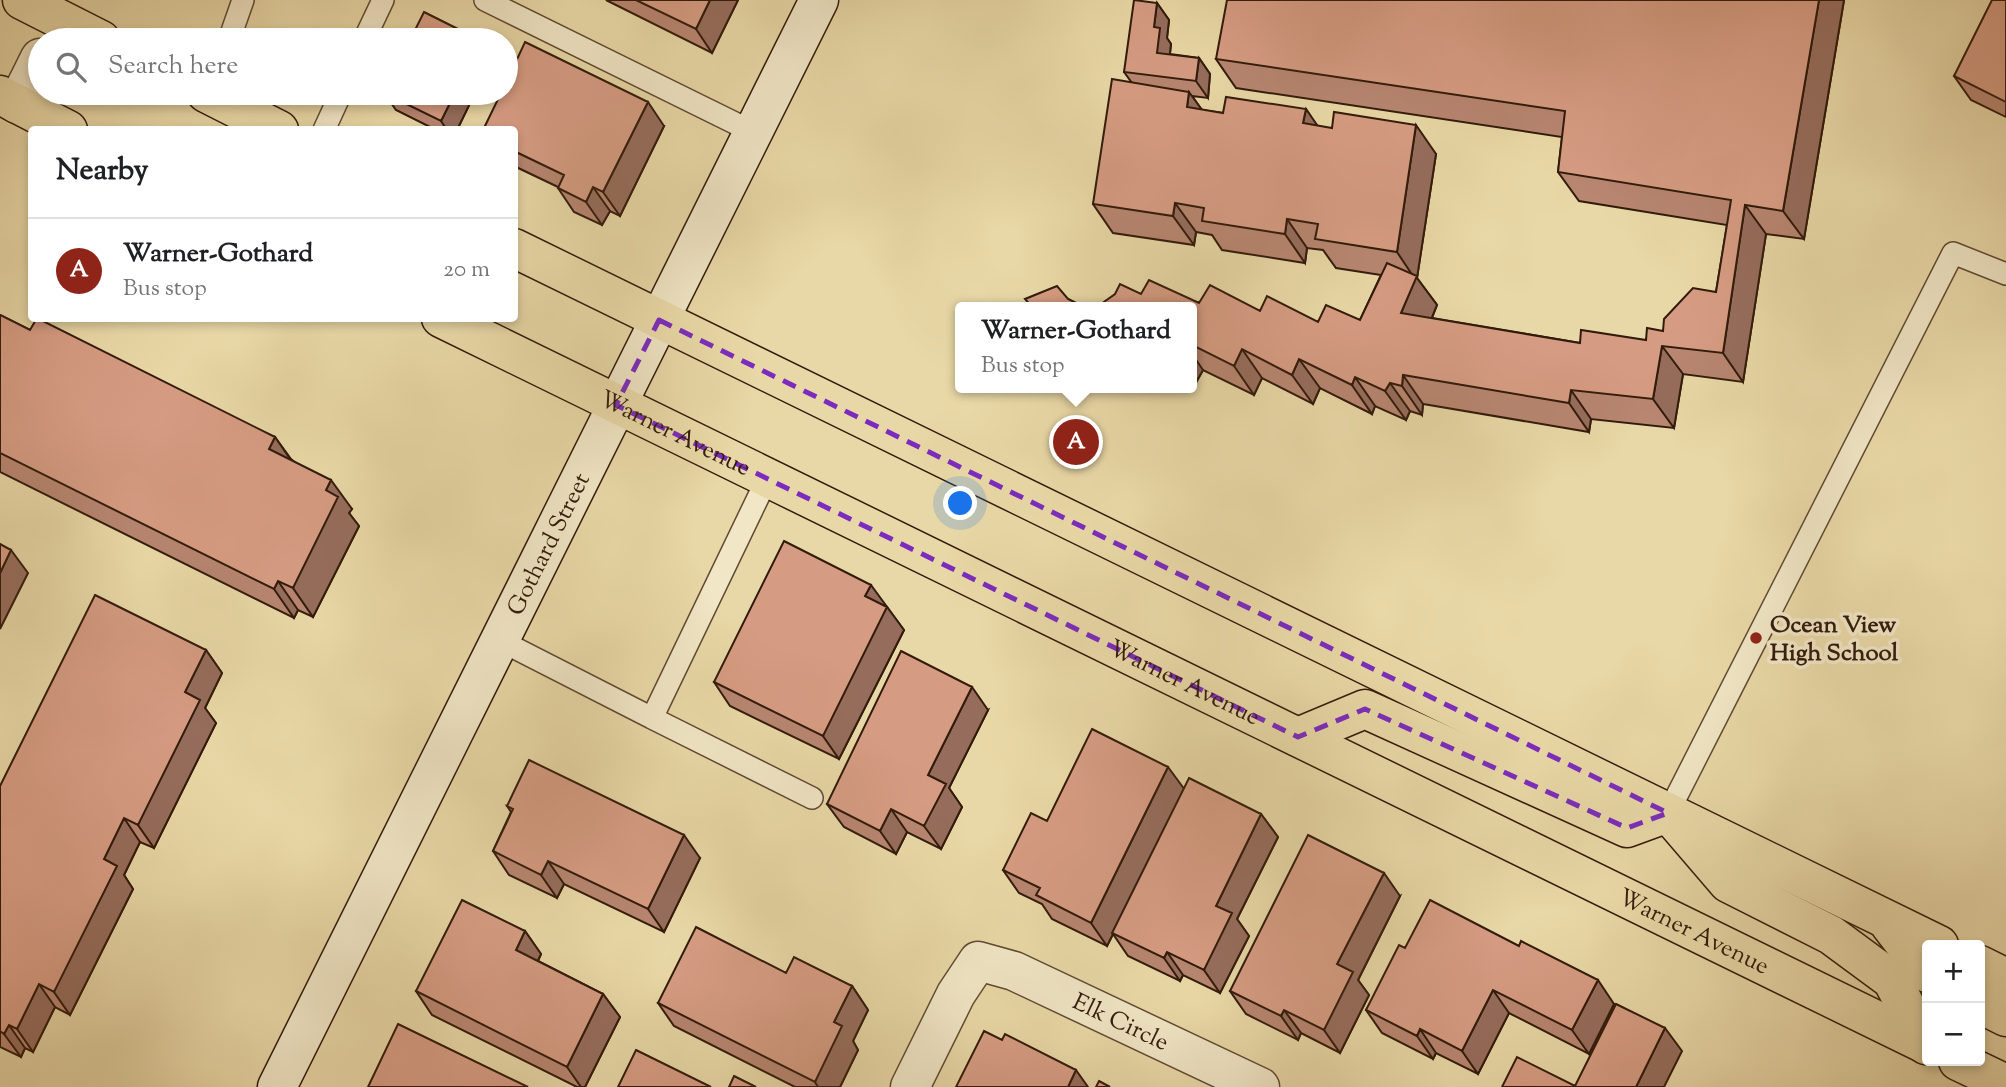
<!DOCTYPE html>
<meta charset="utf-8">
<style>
body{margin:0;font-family:"Sorts Mill Goudy",serif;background:#f6f6f6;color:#202124}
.controls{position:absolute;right:21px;bottom:21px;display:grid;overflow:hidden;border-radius:7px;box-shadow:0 4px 10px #0003}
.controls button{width:63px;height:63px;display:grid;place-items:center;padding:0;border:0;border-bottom:2px solid #e0e0e0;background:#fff;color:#202124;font:35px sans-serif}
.you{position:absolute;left:961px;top:504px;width:24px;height:24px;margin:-18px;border:5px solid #fff;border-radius:50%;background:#1a73e8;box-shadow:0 0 0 10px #1a73e833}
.badge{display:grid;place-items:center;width:46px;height:46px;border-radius:50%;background:#8f2418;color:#fff;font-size:23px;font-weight:700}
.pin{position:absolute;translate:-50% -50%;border:4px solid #fff;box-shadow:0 2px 7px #0006}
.popup{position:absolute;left:955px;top:302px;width:242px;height:91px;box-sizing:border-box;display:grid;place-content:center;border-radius:7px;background:#fff;filter:drop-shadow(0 2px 5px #0005);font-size:23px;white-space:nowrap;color:#757577}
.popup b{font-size:26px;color:#202124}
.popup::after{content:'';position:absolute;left:50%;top:100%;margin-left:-14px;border:14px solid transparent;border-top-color:#fff}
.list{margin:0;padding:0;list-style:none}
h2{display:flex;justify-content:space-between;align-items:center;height:91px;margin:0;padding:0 28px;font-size:30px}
h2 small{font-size:23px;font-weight:400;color:#757577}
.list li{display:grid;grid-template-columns:46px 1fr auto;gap:21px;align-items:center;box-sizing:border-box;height:105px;padding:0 28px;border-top:2px solid #e0e0e0}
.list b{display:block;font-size:26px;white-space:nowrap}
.list p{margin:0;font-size:23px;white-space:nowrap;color:#757577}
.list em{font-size:23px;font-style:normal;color:#757577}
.icon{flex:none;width:38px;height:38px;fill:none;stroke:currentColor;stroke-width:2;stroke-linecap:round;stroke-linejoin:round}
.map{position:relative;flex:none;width:2006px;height:1087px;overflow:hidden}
.search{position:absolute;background:#fff;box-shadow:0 4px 10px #0003;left:28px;top:28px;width:490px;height:77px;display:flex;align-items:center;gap:18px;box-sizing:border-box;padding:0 24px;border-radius:38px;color:#757577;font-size:26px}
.panel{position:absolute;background:#fff;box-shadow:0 4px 10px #0003;left:28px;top:126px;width:490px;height:196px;border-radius:7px}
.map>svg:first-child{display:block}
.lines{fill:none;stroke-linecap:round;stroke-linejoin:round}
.lane-casing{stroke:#604a32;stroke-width:24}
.street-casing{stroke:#604a32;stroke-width:41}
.secondary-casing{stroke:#321b0b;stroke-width:41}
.primary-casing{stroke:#321b0b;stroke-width:41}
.lane{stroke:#f1e6c6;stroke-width:21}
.street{stroke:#f1e6c6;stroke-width:38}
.secondary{stroke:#f1e6c6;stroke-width:38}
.primary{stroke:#e9d8a7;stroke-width:38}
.wall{fill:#b88671;stroke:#321b0b;stroke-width:2}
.shaded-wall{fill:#966d5c;stroke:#321b0b;stroke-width:2}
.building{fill:#d69c83;stroke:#321b0b;stroke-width:2}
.marked{fill:none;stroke:#7b2cbf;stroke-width:5;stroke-dasharray:14 9;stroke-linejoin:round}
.poi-dot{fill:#8f2418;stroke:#f1e6c6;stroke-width:2.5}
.labels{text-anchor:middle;stroke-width:7;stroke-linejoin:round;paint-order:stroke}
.street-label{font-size:24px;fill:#321b0b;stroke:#f1e6c6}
.poi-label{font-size:24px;font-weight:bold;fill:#321b0b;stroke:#f1e6c6;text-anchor:start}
</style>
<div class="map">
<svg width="2006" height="1087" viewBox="0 0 2006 1087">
<rect width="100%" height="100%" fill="#e9d8a7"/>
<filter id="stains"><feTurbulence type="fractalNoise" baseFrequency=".00286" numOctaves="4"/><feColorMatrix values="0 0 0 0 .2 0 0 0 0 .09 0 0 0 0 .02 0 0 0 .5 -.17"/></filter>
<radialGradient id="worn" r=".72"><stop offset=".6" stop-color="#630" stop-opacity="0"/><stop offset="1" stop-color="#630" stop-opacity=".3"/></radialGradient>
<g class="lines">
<defs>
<path id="lane" d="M485,0L753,132
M229,40L243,0
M364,40L383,0
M324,130L341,93
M499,640L652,718L767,479
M652,718L812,798
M1668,813L1953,253L2006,274"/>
<g id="street">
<path d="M17,104L40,58"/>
<path id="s1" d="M910,1087L956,994L978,961L1014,971L1260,1087"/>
</g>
<g id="secondary">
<path id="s2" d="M277,1087L819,0"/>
</g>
<g id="primary">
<path d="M22,0L101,40"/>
<path d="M206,93L279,130"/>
<path d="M0,95L68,130"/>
<path d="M514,248L1939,945"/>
<path id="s3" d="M441,318L1927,1045"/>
<path d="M1298,737L1365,709L1627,828L1668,813L1728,883L1831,935L1892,980L1926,1045"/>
<path d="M1890,925L1927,973"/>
<path d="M1980,965L2006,978"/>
<path d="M1980,1004L2006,1017"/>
<path d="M1958,1061L2006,1084"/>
</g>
</defs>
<use href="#lane" class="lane-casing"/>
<use href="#street" class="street-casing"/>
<use href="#secondary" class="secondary-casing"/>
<use href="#primary" class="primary-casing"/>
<use href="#lane" class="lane"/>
<use href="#street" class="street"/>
<use href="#secondary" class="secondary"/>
<use href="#primary" class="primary"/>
</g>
<path class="wall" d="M606,0H738L712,53Z
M1844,0L1804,239L1766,234L1743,382L1683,374L1674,428L1591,419L1589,432L1423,404L1422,415L1410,411L1406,420L1375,406L1372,414L1320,388L1313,404L1262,378L1254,395L1203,370L1194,386L1192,385V307H1031L1068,299L1082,306L1101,304L1141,294L1260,311L1318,322L1360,320L1381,275L1336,268L1323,250L1307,248L1305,263L1222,250L1212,235L1196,232L1194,245L1113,233L1093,204L1132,83L1124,72L1157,3L1169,20L1167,38L1171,44L1170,54L1199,58L1210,74L1208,98L1192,96L1202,110L1223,113L1306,109L1317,126L1436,154L1417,278L1437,305L1432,318L1580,343L1646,340L1663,331L1716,292L1727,225L1579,201L1558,172L1562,137L1236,88L1216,59Z
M2006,0V117L1971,100L1954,76Z
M384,93H475L457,130H436L396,110Z
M664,126L620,216L610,211L602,225L574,212L558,188V187L514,166V130Z
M0,315L30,330L275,437L291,459L352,509L349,513L359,526L313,617L298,610L294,618L0,472Z
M887,607L904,630L839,759L730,706L714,682Z
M206,650L222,673L205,708L216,723L154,848L140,842L124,875L133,889L70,1015L55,1007L33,1052L25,1048L21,1057L0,1047V786Z
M988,710L949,788L962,807L941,849L907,832L896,854L844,827L827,804Z
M1184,789L1261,814L1278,837L1237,919L1249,936L1220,993L1183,975L1180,981L1128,956L1113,934L1107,946L1052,919L1042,904L1019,893L1003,870L1047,821Z
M507,806L700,858L664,932L564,884L557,898L509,875L493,851L511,812Z
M1400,896L1358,980L1369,995L1340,1053L1301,1033L1298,1040L1246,1014L1230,991Z
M525,931L541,954L538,961L603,994L620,1017L585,1087H577L432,1015L416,991Z
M1405,948L1614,1004L1589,1054L1509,1013L1478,1074L1436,1053L1433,1059L1382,1033L1366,1010Z
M786,973L852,986L868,1010L853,1041L858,1050L840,1087H795L674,1026L658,1003Z"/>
<path class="shaded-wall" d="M710,0H738L712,53L696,29Z
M1819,0H1844L1804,239L1783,211Z
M1157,3L1169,20L1167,38L1171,44L1168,69L1157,53L1154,27Z
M1199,58L1210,74L1208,98L1196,81Z
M1189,92L1210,121L1187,107Z
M455,93H475L457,130H447L441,121Z
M648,102L664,126L620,216L603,192Z
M1306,109L1326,138L1303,123Z
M1416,125L1436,154L1417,278L1437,305L1422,342L1401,313L1415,279L1397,252Z
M593,187L610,211L602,225L586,202Z
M1175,203L1196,232L1194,245L1173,216Z
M1745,205L1766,234L1743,382L1723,353Z
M1287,219L1307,248L1305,263L1285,234Z
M1662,346L1683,374L1674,428L1653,399Z
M1242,349L1262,378L1254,395L1234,366Z
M1192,354L1203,370L1194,386L1192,382Z
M1299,359L1320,388L1313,404L1292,375Z
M1403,375L1423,404L1422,415L1402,386Z
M1355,377L1375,406L1372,414L1352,385Z
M1390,383L1410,411L1406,420L1385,391Z
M1571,390L1591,419L1589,432L1569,403Z
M275,437L295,466L269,449Z
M331,480L352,509L349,513L359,526L313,617L293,588L326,490Z
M11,550L28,573L0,629V573Z
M278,581L298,610L294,618L274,589Z
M871,585L904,630L839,759L823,736L865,596Z
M206,650L222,673L205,708L216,723L154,848L138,825L185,692Z
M972,687L988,710L949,788L962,807L941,849L924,826L928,775Z
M1168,767L1185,790L1107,946L1091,923Z
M891,809L907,832L896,854L880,831Z
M1261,814L1278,837L1237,919L1249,936L1220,993L1204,970L1216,906Z
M124,818L140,842L124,875L133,889L70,1015L54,992L104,859Z
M684,835L700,858L664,932L648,909Z
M548,861L564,884L557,898L541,875Z
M1384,873L1400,896L1358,980L1369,995L1340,1053L1324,1030L1337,964Z
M525,931L541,954L532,973L516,950Z
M1167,952L1183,975L1180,981L1164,958Z
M1598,980L1614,1004L1589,1054L1572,1030Z
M39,984L55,1007L33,1052L17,1029Z
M852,986L868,1010L853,1041L858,1050L840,1087H818L815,1082L834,1022Z
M1493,990L1509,1013L1478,1074L1462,1051Z
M603,994L620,1017L585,1087H581L567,1067Z
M1284,1010L1301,1033L1298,1040L1281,1016Z
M9,1025L25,1048L21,1057L4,1034Z
M1665,1028L1682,1051L1664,1087H1636Z
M1420,1029L1436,1053L1433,1059L1417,1036Z
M1076,1070L1088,1087H1068Z"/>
<path class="building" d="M636,0H710L696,29Z
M1134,0L1157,3L1154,27L1160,28L1157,53L1199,58L1196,81L1124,72Z
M1227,0H1819L1783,211L1745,205L1723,353L1662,346L1653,399L1571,390L1569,403L1403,375L1402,386L1390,383L1385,391L1355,377L1352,385L1299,359L1292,375L1242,349L1234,366L1192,345V307H1032L1025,299L1057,286L1068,299L1082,306L1101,304L1115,294L1120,284L1141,294L1149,280L1199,303L1210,285L1260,311L1267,296L1318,322L1326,305L1360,320L1387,263L1417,276L1401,313L1580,343L1581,330L1646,340L1647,328L1663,331L1664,319L1693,288L1716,292L1731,200L1558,172L1565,111L1216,59Z
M1992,0H2006V102L1954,76Z
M424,12L480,40H410Z
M525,42L648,102L603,192L593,187L586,202L558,188L564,175L514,151V130H483L501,93H506V83Z
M1112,79L1189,92L1187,107L1223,113L1226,97L1306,109L1303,123L1332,128L1334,112L1416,125L1397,252L1315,239L1318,224L1287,219L1285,234L1202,221L1204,208L1175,203L1173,216L1093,204Z
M384,93H455L441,121Z
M0,315L30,330L37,318L275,437L269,449L331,480L326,490L338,497L293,588L278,581L274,589L0,453Z
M784,541L871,585L865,596L887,607L823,736L714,682Z
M0,544L11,550L0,573Z
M95,595L206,650L185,692L200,700L138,825L124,818L104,859L117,866L54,992L39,984L17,1029L9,1025L4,1034L0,1031V786Z
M901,651L972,687L928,775L946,784L924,826L891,809L880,831L827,804Z
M1092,729L1168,767L1091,923L1036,895L1040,888L1003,870L1031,813L1047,821Z
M529,760L684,835L648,909L548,861L541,875L493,851L513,809L507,806Z
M1189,778L1261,814L1216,906L1232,913L1204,970L1167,952L1164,958L1112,933Z
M1308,835L1384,873L1337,964L1353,972L1324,1030L1284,1010L1281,1016L1230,991Z
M462,900L525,931L516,950L603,994L567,1067L416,991Z
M1430,900L1519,946L1521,941L1598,980L1572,1030L1493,990L1462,1051L1420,1029L1417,1036L1366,1010L1399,945L1405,948Z
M696,927L786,973L794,957L852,986L834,1022L842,1026L815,1082L658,1003Z
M1616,1004L1665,1028L1636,1087H1502L1517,1057L1575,1086Z
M398,1024L528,1087H368Z
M984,1031L1002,1040L1005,1034L1076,1070L1068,1087H956Z
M636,1050L711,1087H618Z
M734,1076L756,1087H729Z
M1099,1081L1110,1087H1096Z"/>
<path class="marked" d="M659,320L1668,813L1627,828L1365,709L1298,737L616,405Z"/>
<circle class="poi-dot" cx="1756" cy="638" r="7"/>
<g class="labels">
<g class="street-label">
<text dy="8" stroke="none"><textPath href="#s3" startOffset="261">Warner Avenue</textPath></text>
<text dy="8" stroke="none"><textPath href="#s2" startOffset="607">Gothard Street</textPath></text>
<text dy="8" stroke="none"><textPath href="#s3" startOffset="828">Warner Avenue</textPath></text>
<text dy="8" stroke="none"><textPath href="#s3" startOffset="1395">Warner Avenue</textPath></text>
<text dy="8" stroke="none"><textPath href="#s1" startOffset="299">Elk Circle</textPath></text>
</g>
<g class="poi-label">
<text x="1770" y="632">Ocean View<tspan x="1770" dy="28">High School</tspan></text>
</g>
</g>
<rect width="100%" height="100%" filter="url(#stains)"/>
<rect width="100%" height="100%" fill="url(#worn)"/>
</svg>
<div class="controls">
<button>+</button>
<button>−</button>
</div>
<div class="you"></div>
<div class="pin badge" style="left:1076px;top:442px">A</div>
<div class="popup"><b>Warner-Gothard</b>Bus stop</div>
<div class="search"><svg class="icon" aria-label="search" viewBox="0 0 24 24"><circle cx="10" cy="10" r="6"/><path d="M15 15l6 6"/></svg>Search here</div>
<section class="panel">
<h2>Nearby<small></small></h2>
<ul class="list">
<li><span class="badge">A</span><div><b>Warner-Gothard</b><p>Bus stop</p></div><em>20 m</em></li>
</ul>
</section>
</div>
